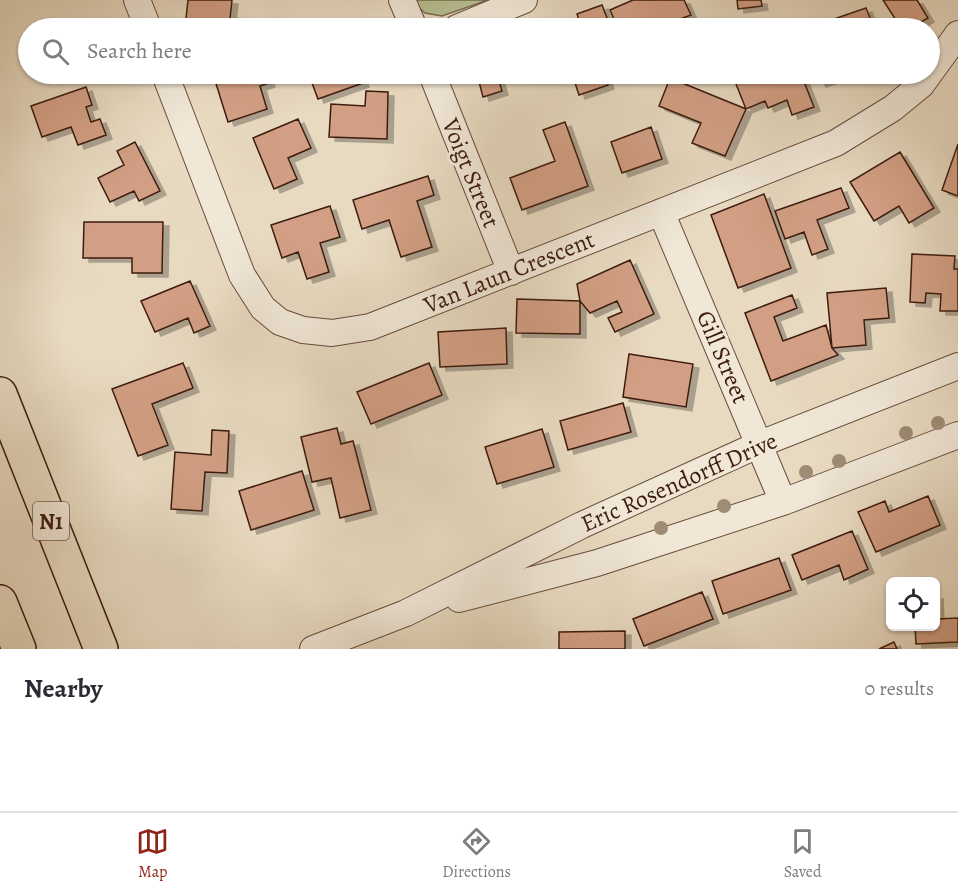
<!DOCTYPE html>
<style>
body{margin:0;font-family:Alegreya,serif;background:#f2f2f3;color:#2b2b33}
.controls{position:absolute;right:18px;bottom:18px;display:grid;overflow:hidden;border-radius:9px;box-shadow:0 2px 4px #0004}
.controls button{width:54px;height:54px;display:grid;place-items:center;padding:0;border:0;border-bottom:2px solid #e1e1e2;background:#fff;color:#2b2b33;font:30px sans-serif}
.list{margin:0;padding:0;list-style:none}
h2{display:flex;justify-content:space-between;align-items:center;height:78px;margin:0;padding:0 24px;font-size:26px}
h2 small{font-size:20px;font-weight:400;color:#7c7c81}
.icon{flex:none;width:33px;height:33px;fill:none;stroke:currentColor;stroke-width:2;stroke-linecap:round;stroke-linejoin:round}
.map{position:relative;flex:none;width:958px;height:649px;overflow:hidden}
.search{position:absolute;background:#fff;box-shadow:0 2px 4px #0004;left:18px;right:18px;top:18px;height:66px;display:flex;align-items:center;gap:15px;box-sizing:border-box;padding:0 21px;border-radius:33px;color:#7c7c81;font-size:22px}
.sheet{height:162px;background:#fff}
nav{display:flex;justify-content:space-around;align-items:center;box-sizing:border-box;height:84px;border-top:2px solid #e1e1e2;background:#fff;font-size:16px;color:#7c7c81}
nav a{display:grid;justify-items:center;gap:3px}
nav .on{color:#8f2418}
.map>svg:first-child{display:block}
.green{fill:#b7bf92;stroke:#7a6d50;stroke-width:1.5}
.building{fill:#d29f84;stroke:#3d1b0f;stroke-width:1.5;filter:url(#shadow)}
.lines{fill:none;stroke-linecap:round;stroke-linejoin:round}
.minor-casing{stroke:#684b3c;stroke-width:28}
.highway-casing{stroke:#3d1b0f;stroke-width:36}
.minor{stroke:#f0e7d7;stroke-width:26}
.highway{stroke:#e8dac1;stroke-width:33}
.tree{fill:#9e8c75}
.labels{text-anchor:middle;stroke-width:6;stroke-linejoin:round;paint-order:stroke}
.shield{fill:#f0e7d7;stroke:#73584b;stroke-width:1.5}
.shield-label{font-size:22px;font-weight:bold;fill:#3d1b0f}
.street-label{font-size:24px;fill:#3d1b0f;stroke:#f0e7d7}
</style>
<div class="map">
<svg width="958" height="649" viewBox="0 0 958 649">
<defs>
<filter id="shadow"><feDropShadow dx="6" dy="4" stdDeviation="0" flood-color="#0004"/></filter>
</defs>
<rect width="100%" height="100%" fill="#e8dac1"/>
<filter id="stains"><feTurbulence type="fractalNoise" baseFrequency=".00333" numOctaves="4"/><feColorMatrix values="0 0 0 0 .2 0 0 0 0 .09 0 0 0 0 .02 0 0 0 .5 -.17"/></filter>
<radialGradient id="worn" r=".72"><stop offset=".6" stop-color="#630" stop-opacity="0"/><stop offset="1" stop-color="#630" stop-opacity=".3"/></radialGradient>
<path class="green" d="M410,0H488L442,16L425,13Z"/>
<path class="building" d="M188,0H232L229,28H185Z
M633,0H684L691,15L672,22L674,28H618L610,10Z
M737,0H761L762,6L738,9Z
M883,0H917L928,18L911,28H901Z
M602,5L611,28H575L581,26L577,14Z
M866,8L874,28H808Z
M367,21L370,28H346Z
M213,74H266L269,83L260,86L267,109L228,122Z
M328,74H360L363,83L318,99L312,83L329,77Z
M477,74H497L502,91L483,97Z
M572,74H604L608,85L579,95Z
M749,74H801L814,107L792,115L787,100L768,108L765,101L746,109L734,79Z
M816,74H847L820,83Z
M670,78L746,109L725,156L692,143L701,123L659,106Z
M86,87L92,105L86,107L91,122L100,119L106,135L78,145L71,127L42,137L31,106Z
M366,91L388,92L387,139L329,137L331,104L365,106Z
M298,119L311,148L288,158L297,179L274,189L253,138Z
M565,122L588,186L522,210L510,178L555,161L543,130Z
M651,127L662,159L622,173L611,142Z
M135,142L160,191L139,201L134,191L110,202L98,178L124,165L117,151Z
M958,144V196L942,190Z
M900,152L934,208L909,223L899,206L874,221L850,182Z
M428,176L434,195L417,201L432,247L401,257L389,220L362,229L353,200Z
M841,188L849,208L817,220L828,249L812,255L804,232L785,239L775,211Z
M764,194L791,268L738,288L711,215Z
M330,206L340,237L320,243L329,272L307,279L298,252L282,258L271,225Z
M84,222H163L162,273H132V258H83Z
M912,254L955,256L954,269H958V311H940L941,294L926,293L925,303L910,302Z
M630,260L654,314L615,332L608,318L622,312L617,301L590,313L580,301L577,284Z
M190,281L210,326L194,333L188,318L155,332L141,301Z
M886,288L889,318L864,320L866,345L832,348L827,293Z
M792,295L797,308L774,317L783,341L826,325L832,348L838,355L771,381L745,313Z
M517,299L580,301V334L516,333Z
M506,328L507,364L440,367L438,332Z
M629,354L693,364L686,407L623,397Z
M183,363L193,388L152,404L168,445L138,456L112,389Z
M429,363L442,395L371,424L357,392Z
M623,403L631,432L568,450L560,421Z
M337,428L341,444L353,441L371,510L340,518L331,478L312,482L301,437Z
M542,429L554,467L497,484L485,447Z
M212,430L229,431L227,473L205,472L202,511L171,509L175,452L211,455Z
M302,471L314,510L251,530L239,491Z
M928,496L940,525L876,552L858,512L885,501L889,512Z
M852,531L868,569L844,580L839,565L802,580L792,555Z
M779,558L791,590L723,614L712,581Z
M702,592L713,619L644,646L633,619Z
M936,595H937L938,619L958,618V642L916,644L915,626H936Z
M625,631V649H559V632Z
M894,642L897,649H879Z"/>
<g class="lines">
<defs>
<path id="minor" d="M137,0L148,28
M402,0L414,28
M457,28L524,0
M165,74L242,275L263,308L280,322L303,330L332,333L370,327L836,143L893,108L921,85L958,34
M432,74L511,272
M661,212L783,502
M459,599L597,563L783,502L958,435
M313,649L406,613L582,525L760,444L958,366"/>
<path id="highway" d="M0,394L101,649
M0,602L19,649"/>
</defs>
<use href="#minor" class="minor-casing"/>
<use href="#highway" class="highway-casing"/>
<use href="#minor" class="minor"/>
<use href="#highway" class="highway"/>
</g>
<g class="tree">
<circle cx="938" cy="423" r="7"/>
<circle cx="906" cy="433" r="7"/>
<circle cx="839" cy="461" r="7"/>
<circle cx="806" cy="472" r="7"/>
<circle cx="724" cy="506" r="7"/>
<circle cx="661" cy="528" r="7"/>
</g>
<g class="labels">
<rect class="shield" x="33" y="502" width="36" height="38" rx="4.5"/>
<g class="shield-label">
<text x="51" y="529">N1</text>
</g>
<g class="street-label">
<text transform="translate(471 173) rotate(68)" y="8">Voigt Street</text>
<text transform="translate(509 272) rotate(-22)" y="8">Van Laun Crescent</text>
<text transform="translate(723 357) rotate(67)" y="8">Gill Street</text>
<text transform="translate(679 482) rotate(-24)" y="8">Eric Rosendorff Drive</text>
</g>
</g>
<rect width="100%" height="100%" filter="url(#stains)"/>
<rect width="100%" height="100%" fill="url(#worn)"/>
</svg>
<div class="controls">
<button><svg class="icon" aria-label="locate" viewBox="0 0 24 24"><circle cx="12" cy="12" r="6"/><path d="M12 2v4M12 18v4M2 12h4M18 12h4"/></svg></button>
</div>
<div class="search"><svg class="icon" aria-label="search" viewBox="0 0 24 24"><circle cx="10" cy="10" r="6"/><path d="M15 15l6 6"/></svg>Search here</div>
</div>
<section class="sheet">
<h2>Nearby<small>0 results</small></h2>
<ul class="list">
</ul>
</section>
<nav>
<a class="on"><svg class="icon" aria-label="map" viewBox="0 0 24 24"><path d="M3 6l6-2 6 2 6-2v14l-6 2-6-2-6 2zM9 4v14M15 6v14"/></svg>Map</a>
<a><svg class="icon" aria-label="directions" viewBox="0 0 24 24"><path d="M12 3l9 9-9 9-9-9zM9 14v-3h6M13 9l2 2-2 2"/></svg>Directions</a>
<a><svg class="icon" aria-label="saved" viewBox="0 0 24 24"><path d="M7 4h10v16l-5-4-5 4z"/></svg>Saved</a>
</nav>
